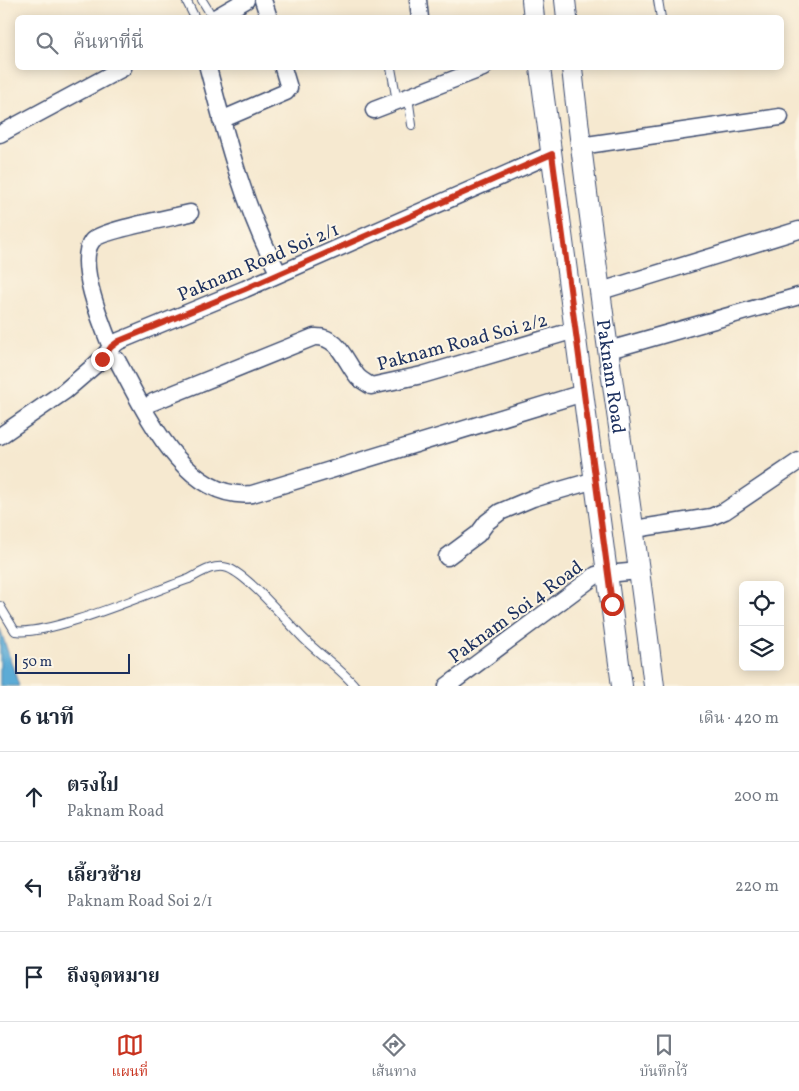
<!DOCTYPE html>
<html lang="th">
<meta charset="utf-8">
<style>
body{margin:0;font-family:Vollkorn,"Noto Serif Thai",serif;background:#f6f6f7;color:#1f2937}
.controls{position:absolute;right:15px;bottom:15px;display:grid;overflow:hidden;border-radius:8px;box-shadow:0 2px 12px #0003}
.controls button{width:45px;height:45px;display:grid;place-items:center;padding:0;border:0;border-bottom:1px solid #e0e1e3;background:#fff;color:#1f2937;font:25px sans-serif}
.scale{position:absolute;left:15px;bottom:12px;width:115px;box-sizing:border-box;padding-left:5px;border:2px solid #1b2f5e;border-top:0;font-size:14px;line-height:18px;white-space:nowrap;color:#1b2f5e;-webkit-text-stroke:4px #fcf5e5;paint-order:stroke}
.stop{position:absolute;width:15px;height:15px;margin:-11px;border:4px solid #c8321e;border-radius:50%;background:#fff}
.stop.end{background:#c8321e;border-color:#fff;box-shadow:0 1px 5px #0008}
.list{margin:0;padding:0;list-style:none}
h2{display:flex;justify-content:space-between;align-items:center;height:65px;margin:0;padding:0 20px;font-size:21px}
h2 small{font-size:16px;font-weight:400;color:#747a83}
.list li{display:grid;grid-template-columns:32px 1fr auto;gap:15px;align-items:center;box-sizing:border-box;height:90px;padding:0 20px;border-top:1px solid #e0e1e3}
.list b{display:block;font-size:19px;white-space:nowrap}
.list p{margin:0;font-size:16px;white-space:nowrap;color:#747a83}
.list em{font-size:16px;font-style:normal;color:#747a83}
.icon{flex:none;width:28px;height:28px;fill:none;stroke:currentColor;stroke-width:2;stroke-linecap:round;stroke-linejoin:round}
.map{position:relative;flex:none;width:799px;height:686px;overflow:hidden}
.search{position:absolute;background:#fff;box-shadow:0 2px 12px #0003;left:15px;right:15px;top:15px;height:55px;display:flex;align-items:center;gap:12px;box-sizing:border-box;padding:0 18px;border-radius:8px;color:#747a83;font-size:19px}
.sheet{height:335px;background:#fff}
nav{display:flex;justify-content:space-around;align-items:center;box-sizing:border-box;height:70px;border-top:1px solid #e0e1e3;background:#fff;font-size:14px;color:#747a83}
nav a{display:grid;justify-items:center;gap:2px}
nav .on{color:#c8321e}
.map>svg:first-child{display:block}
.water{fill:#5babd5;stroke:#3b6d9a}
.lines{fill:none;stroke-linecap:round;stroke-linejoin:round}
.service-casing{stroke:#3c4b6f;stroke-width:10}
.minor-casing{stroke:#3c4b6f;stroke-width:19}
.tertiary-casing{stroke:#3c4b6f;stroke-width:22}
.service{stroke:#fff;stroke-width:8}
.minor{stroke:#fff;stroke-width:16}
.tertiary{stroke:#fff;stroke-width:20}
.route{stroke:#c8321e;stroke-width:6}
.labels{text-anchor:middle;stroke-width:4;stroke-linejoin:round;paint-order:stroke}
.street-label{font-size:19px;fill:#1b2f5e;stroke:#fcf5e5}
</style>
<div class="map">
<svg width="799" height="686" viewBox="0 0 799 686">
<rect width="100%" height="100%" fill="#fcf5e5"/>
<filter id="ink" filterUnits="userSpaceOnUse"><feTurbulence type="fractalNoise" baseFrequency=".02" numOctaves="2"/><feDisplacementMap in="SourceGraphic" scale="10" xChannelSelector="R" yChannelSelector="G"/><feConvolveMatrix kernelMatrix="1 2 1 2 8 2 1 2 1" color-interpolation-filters="sRGB"/></filter>
<filter id="wash" filterUnits="userSpaceOnUse"><feTurbulence type="fractalNoise" baseFrequency=".0096" numOctaves="4" result="noise"/><feDisplacementMap in="SourceGraphic" scale="20" xChannelSelector="R" yChannelSelector="G"/><feGaussianBlur stdDeviation="1.12" result="paint"/><feColorMatrix in="noise" values="0 0 0 0 0 0 0 0 0 0 0 0 0 0 0 0 0 1.4 0 .05"/><feComposite in="paint" operator="in"/></filter>
<g filter="url(#wash)">
<rect width="100%" height="100%" fill="#f6e9d0"/>
<path class="water" d="M0,628L19,686H0Z"/>
</g>
<g filter="url(#ink)">
<g class="lines">
<defs>
<path id="service" d="M186,0L195,18
M202,0L213,18
M658,0L661,18
M391,68L397,101
M408,97L412,125
M0,606L15,631C50,636 151,592 189,579C200,573 215,563 228,568C249,576 286,621 304,639C320,655 340,668 355,686"/>
<path id="minor" d="M263,0L269,18
M418,0L420,18
M215,18L246,0
M208,68C226,137 245,210 279,274
M374,110L483,68
M221,120L286,92L289,88L283,68
M0,134L123,68
M580,146L780,117
M601,291L799,230
M111,347C102,325 76,262 92,241C99,231 174,217 190,213
M609,350L799,296
M117,360C144,409 184,502 252,494L583,393
M153,402L314,337C339,335 345,362 358,377C362,381 367,383 371,386L422,375L575,330
M0,436L65,391L102,359L111,347L119,341L245,289L552,154
M635,529L711,517L725,511L799,461
M447,557L478,534L487,522L500,512L533,498L595,480
M447,686L596,575L639,571"/>
<g id="tertiary">
<path d="M532,0L534,18"/>
<path d="M565,0L567,18"/>
<path d="M540,68L622,686"/>
<path id="s1" d="M572,68C594,274 629,480 654,686"/>
</g>
</defs>
<use href="#service" class="service-casing"/>
<use href="#minor" class="minor-casing"/>
<use href="#tertiary" class="tertiary-casing"/>
<use href="#service" class="service"/>
<use href="#minor" class="minor"/>
<use href="#tertiary" class="tertiary"/>
</g>
</g>
<g class="lines" filter="url(#ink)">
<path class="route" d="M102,359L111,347L119,341L245,289L552,154L612,604"/>
</g>
<g class="labels">
<g class="street-label">
<text transform="translate(258 261) rotate(-23)" y="7">Paknam Road Soi 2/1</text>
<text transform="translate(462 341) rotate(-15)" y="7">Paknam Road Soi 2/2</text>
<text dy="7" stroke="none"><textPath href="#s1" startOffset="311">Paknam Road</textPath></text>
<text transform="translate(515 611) rotate(-36)" y="7">Paknam Soi 4 Road</text>
</g>
</g>
</svg>
<div class="controls">
<button><svg class="icon" aria-label="locate" viewBox="0 0 24 24"><circle cx="12" cy="12" r="6"/><path d="M12 2v4M12 18v4M2 12h4M18 12h4"/></svg></button>
<button><svg class="icon" aria-label="layers" viewBox="0 0 24 24"><path d="M12 4l9 5-9 5-9-5zM3 14l9 5 9-5"/></svg></button>
</div>
<div class="scale">50 m</div>
<div class="stop" style="left:612px;top:604px"></div>
<div class="stop end" style="left:102px;top:359px"></div>
<div class="search"><svg class="icon" aria-label="search" viewBox="0 0 24 24"><circle cx="10" cy="10" r="6"/><path d="M15 15l6 6"/></svg>ค้นหาที่นี่</div>
</div>
<section class="sheet">
<h2>6 นาที<small>เดิน · 420 m</small></h2>
<ul class="list">
<li><svg class="icon" aria-label="ahead" viewBox="0 0 24 24"><path d="M12 20V5M6 11l6-6 6 6"/></svg><div><b>ตรงไป</b><p>Paknam Road</p></div><em>200 m</em></li>
<li><svg class="icon" aria-label="left" viewBox="0 0 24 24"><path d="M17 20v-9H6M10 6l-5 5 5 5"/></svg><div><b>เลี้ยวซ้าย</b><p>Paknam Road Soi 2/1</p></div><em>220 m</em></li>
<li><svg class="icon" aria-label="arrive" viewBox="0 0 24 24"><path d="M6 21V4h12l-3 4 3 4H6"/></svg><div><b>ถึงจุดหมาย</b></div></li>
</ul>
</section>
<nav>
<a class="on"><svg class="icon" aria-label="map" viewBox="0 0 24 24"><path d="M3 6l6-2 6 2 6-2v14l-6 2-6-2-6 2zM9 4v14M15 6v14"/></svg>แผนที่</a>
<a><svg class="icon" aria-label="directions" viewBox="0 0 24 24"><path d="M12 3l9 9-9 9-9-9zM9 14v-3h6M13 9l2 2-2 2"/></svg>เส้นทาง</a>
<a><svg class="icon" aria-label="saved" viewBox="0 0 24 24"><path d="M7 4h10v16l-5-4-5 4z"/></svg>บันทึกไว้</a>
</nav>
